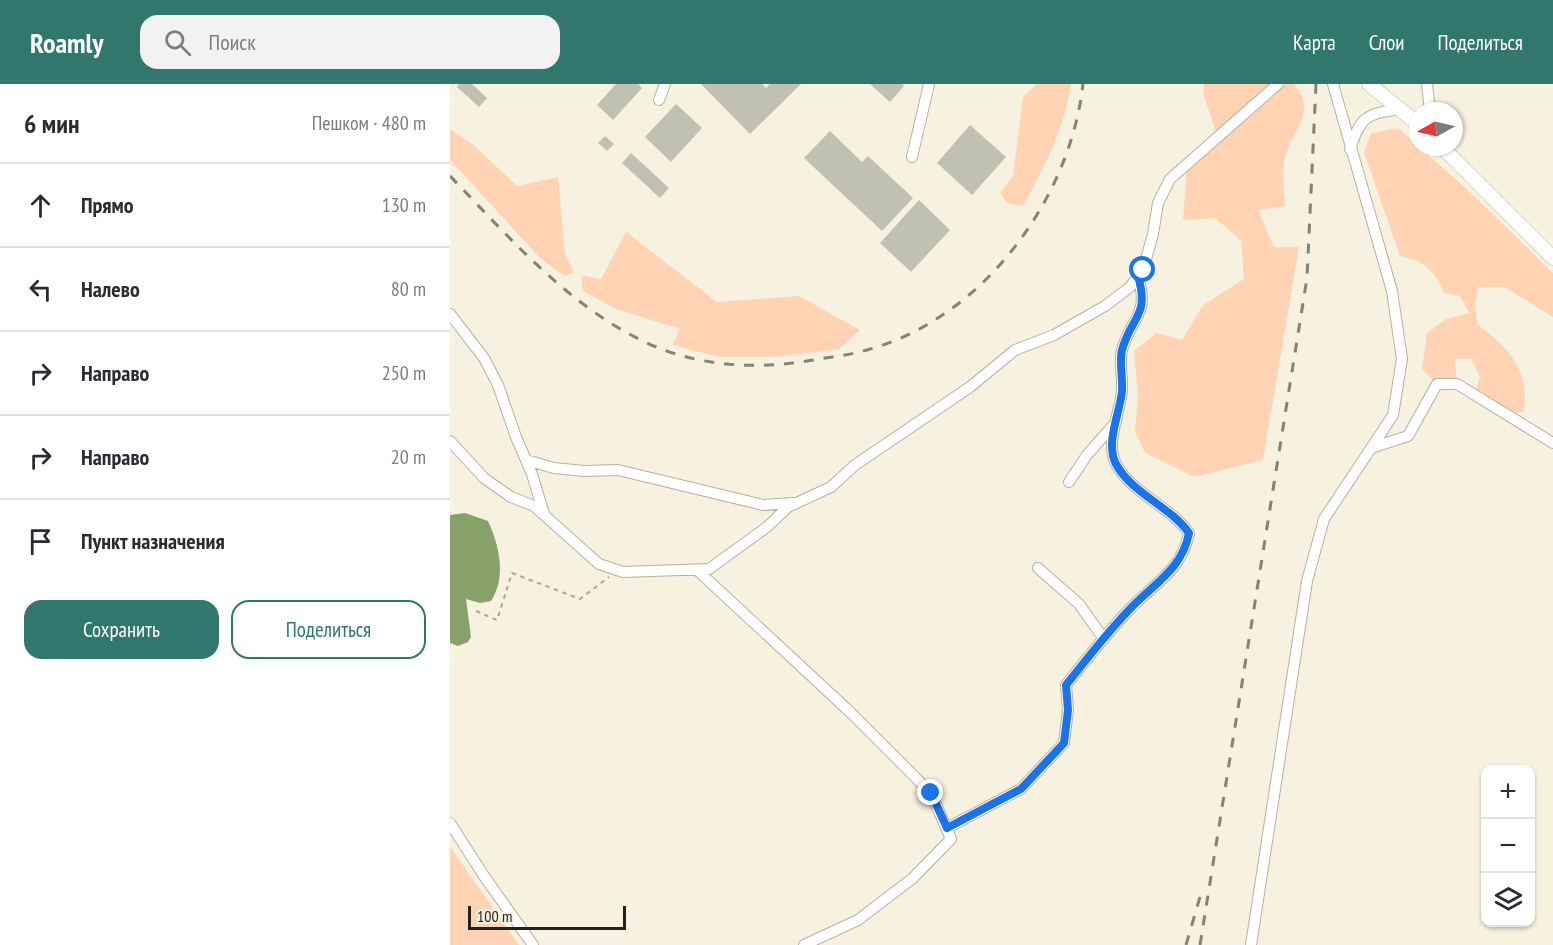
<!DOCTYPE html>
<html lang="ru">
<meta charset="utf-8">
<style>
body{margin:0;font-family:"PT Sans Narrow",sans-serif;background:#f2f2f3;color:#2b2b33}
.controls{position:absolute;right:18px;bottom:18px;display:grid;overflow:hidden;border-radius:12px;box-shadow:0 2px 4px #0004}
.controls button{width:54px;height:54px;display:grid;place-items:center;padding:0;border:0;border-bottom:2px solid #e1e1e2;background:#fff;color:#2b2b33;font:30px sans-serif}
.compass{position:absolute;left:959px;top:18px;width:54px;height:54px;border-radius:50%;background:#fff;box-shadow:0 2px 4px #0004;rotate:262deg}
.scale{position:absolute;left:18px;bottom:15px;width:158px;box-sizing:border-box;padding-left:6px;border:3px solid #23211b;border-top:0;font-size:16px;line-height:21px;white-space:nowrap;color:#23211b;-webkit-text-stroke:4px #f7f2e0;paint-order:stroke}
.stop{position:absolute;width:18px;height:18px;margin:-14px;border:4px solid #1a73e8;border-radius:50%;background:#fff}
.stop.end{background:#1a73e8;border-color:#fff;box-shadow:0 2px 6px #0008}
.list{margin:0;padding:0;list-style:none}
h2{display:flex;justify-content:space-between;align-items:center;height:78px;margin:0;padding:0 24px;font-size:26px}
h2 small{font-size:20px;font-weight:400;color:#7c7c81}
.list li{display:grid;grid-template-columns:39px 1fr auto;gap:18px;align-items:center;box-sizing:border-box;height:84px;padding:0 24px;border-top:2px solid #e1e1e2}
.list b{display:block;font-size:22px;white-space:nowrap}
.list em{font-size:20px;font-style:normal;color:#7c7c81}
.actions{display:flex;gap:12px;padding:18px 24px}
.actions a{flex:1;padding:14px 0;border:2px solid #31776e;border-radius:18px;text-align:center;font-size:21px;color:#31776e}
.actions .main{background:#31776e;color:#fff}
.icon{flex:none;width:33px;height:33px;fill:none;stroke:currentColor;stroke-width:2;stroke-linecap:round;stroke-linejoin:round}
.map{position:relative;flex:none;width:1103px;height:861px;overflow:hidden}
header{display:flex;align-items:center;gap:36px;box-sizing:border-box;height:84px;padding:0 30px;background:#31776e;color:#fff}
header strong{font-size:28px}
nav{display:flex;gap:33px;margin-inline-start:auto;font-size:21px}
.search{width:420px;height:54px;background:#f2f2f3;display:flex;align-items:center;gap:15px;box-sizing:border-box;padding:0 21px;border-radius:18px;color:#7c7c81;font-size:22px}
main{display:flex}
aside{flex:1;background:#fff}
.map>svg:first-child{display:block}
.green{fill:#ffd3b4}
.water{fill:#87a16a}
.building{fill:#c0c1b0}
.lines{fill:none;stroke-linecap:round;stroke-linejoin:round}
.minor-casing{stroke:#b6b1a1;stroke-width:12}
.major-casing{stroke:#b6b1a1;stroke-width:15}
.path{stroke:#a9a598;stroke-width:2;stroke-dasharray:4.5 4.5;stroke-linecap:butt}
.minor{stroke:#fff;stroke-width:10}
.major{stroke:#fff;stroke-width:14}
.rail{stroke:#858276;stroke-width:3;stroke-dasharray:10 10;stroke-linecap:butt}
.route{stroke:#1a73e8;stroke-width:8}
</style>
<header>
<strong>Roamly</strong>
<div class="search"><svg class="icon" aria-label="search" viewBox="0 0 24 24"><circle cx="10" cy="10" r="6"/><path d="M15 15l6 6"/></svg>Поиск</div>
<nav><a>Карта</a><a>Слои</a><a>Поделиться</a></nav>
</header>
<main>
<aside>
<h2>6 мин<small>Пешком · 480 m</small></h2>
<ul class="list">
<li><svg class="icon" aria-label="ahead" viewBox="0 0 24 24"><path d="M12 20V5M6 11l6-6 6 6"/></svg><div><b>Прямо</b></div><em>130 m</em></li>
<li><svg class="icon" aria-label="left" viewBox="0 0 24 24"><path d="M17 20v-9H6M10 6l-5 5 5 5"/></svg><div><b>Налево</b></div><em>80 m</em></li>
<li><svg class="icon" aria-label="right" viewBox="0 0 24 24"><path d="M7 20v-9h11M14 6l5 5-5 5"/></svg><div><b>Направо</b></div><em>250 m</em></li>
<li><svg class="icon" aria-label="right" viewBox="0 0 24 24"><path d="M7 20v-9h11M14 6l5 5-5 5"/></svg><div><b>Направо</b></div><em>20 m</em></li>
<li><svg class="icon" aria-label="arrive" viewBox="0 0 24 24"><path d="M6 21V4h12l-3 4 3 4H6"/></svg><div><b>Пункт назначения</b></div></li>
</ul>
<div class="actions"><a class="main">Сохранить</a><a>Поделиться</a></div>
</aside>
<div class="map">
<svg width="1103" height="861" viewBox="0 0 1103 861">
<rect width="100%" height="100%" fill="#f7f2e0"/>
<path class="green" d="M587,0H621C614,45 595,83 573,122L557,119L550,109L563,92L573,13Z
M754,0H844C867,28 845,44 836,70C831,84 835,107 835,122L808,126L824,163H849L813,376L744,393L695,369L685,348L688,311L684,267L707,249L732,256L753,221L794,195L791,157L765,134L733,136L737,81L768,54L753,9Z
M948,44L1022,110L1103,189V233L1054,203H1028L1025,221L1028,241C1060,265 1080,286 1074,328L1057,330L1025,311L1030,293L1021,275H1005L1007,300H987L972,285L977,249L996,235L1019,229L1010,212L994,209C984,186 975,178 950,172L914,69L921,49Z
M0,45L26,63L67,102L108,93L115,169L124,189L114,192L90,174L0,76Z
M176,148L267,218L349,212L410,246L389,265L326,273H269L222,261L230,245L166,225L133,207L131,191L151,195Z
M0,763L1,764L69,861H0Z"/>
<path class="water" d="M15,429L38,437C49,461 57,493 41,517L30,519L16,515L21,553L18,558L8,562L0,559V431Z"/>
<path class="building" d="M9,0H22L37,14L29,23L7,3Z
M166,0H188L192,4L163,36L147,21Z
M251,0H312L316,4L320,0H351L300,50Z
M420,0H452L454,2L440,18Z
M226,20L252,44L221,78L195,53Z
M520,41L556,73L522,111L487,79Z
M380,47L412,78L418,72L463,114L432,147L354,74Z
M155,52L164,60L157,67L148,59Z
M181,69L219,104L210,114L172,79Z
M469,116L500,146L461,188L430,159Z"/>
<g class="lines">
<defs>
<path id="minor" d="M977,0L980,27
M209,16L215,0
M900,65C911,32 916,30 950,25
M462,73L479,0
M0,230L34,274L48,301L66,353L82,390L94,430
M0,357L34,394L61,413L84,422L149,480L173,488L259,485L317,443L338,423L381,403L405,381L520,303L565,266L604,251L655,222L680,203L693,186L703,150L708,119L720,95L828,0
M924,363L958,352L987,300H1007L1103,359
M76,376L104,384L134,387L168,386L313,421L343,419
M619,398L637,371L666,338
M588,484L629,520L654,555
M247,486L399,627L481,709L501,755L463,794L408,836L354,861
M0,739L34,792L83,861
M497,744L571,705L614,659L618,626L616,601C636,576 656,550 678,527C703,500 732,487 739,449C720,422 682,410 666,380C655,359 670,329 672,307C673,294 669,278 672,266C681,232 700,233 688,192
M801,861L857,497L874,435L943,331L952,275L942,207L883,0"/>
<path id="major" d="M919,0L968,40
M992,63L1103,174"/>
</defs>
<use href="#minor" class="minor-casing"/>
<use href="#major" class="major-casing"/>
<path class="path" d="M26,527L47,536L62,489L130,515L159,493"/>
<use href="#minor" class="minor"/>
<use href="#major" class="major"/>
<path class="rail" d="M0,92C59,153 117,221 195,258C248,283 307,286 363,276C381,273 400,271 417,266C532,235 620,116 633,0
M736,861L752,806
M750,861L857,194L866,0"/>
</g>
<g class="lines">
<path class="route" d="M481,709L497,744L571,705L614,659L618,626L616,601C636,576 656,550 678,527C703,500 732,486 739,449C720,422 682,410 666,380C655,359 670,329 672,307C673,294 669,278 672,266C681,232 700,233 688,192L693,186"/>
</g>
</svg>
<div class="controls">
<button>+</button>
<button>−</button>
<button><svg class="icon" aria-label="layers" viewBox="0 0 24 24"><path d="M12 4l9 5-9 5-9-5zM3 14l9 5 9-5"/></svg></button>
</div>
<svg class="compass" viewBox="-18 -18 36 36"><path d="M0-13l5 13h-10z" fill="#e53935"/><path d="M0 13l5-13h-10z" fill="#7c7c81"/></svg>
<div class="scale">100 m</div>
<div class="stop" style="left:693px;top:186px"></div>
<div class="stop end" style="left:481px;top:709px"></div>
</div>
</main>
